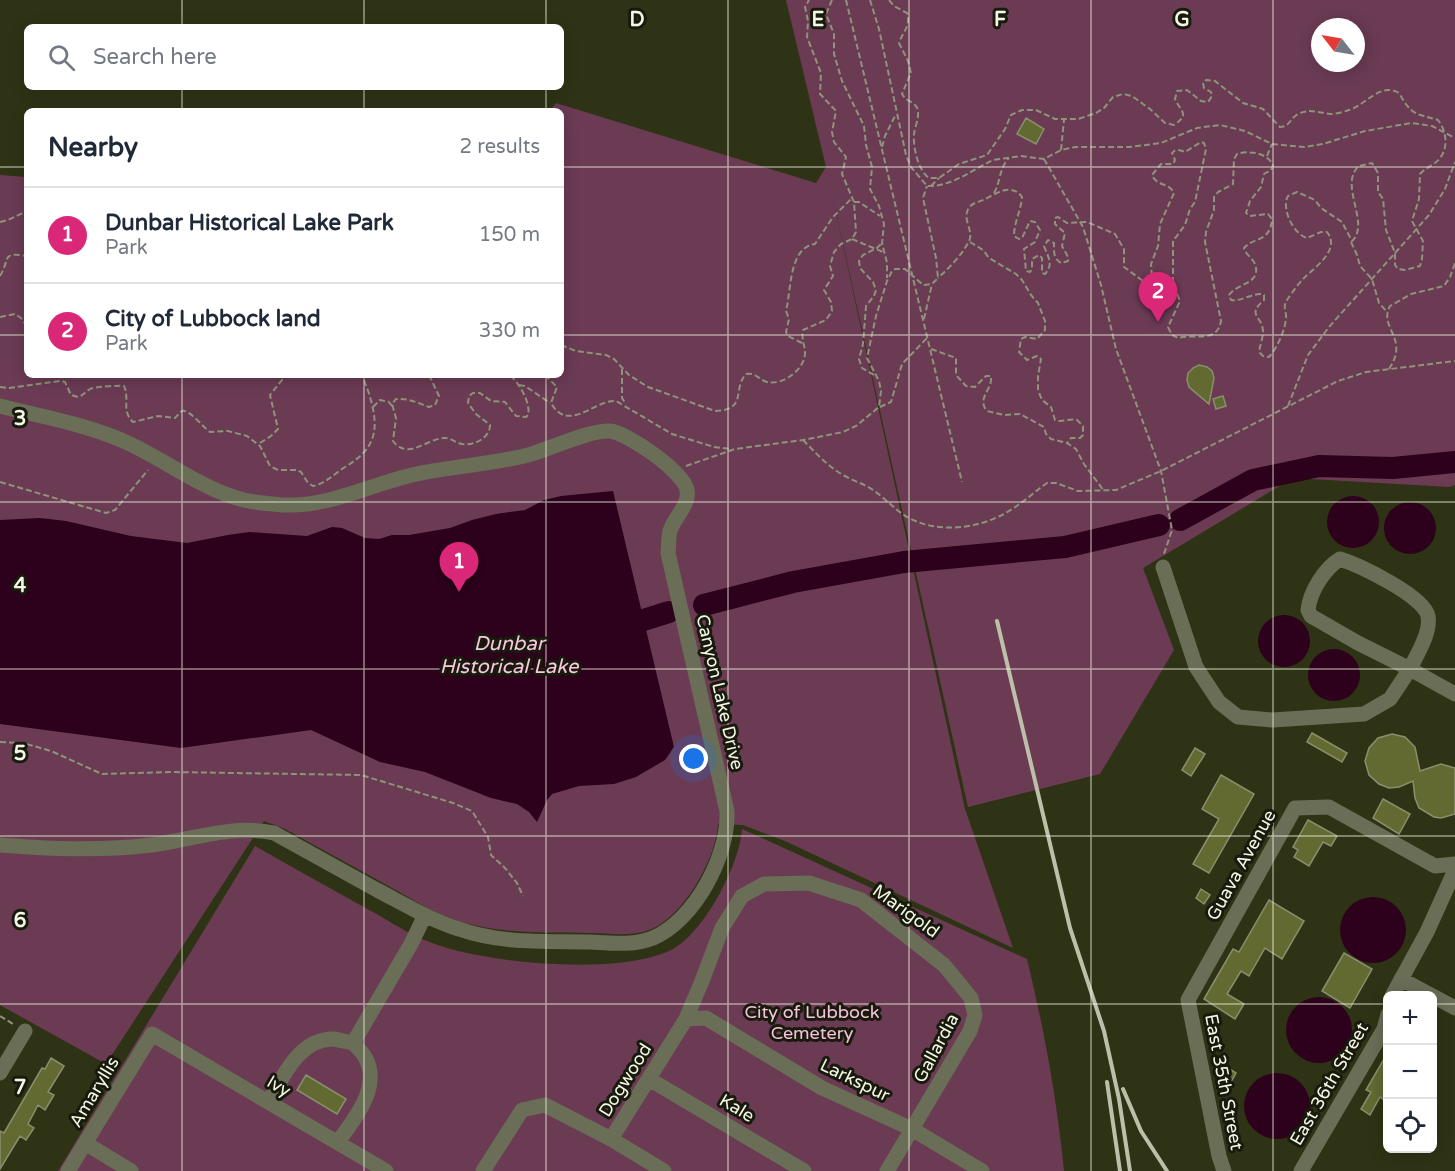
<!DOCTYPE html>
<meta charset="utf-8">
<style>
body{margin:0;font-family:"Varela Round",sans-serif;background:#f2f2f3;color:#1f2937}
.controls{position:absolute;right:18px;bottom:18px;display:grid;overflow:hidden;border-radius:9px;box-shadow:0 3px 15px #0003}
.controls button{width:54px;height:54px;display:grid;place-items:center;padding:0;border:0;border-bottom:2px solid #e0e1e3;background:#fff;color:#1f2937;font:30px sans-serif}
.compass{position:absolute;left:1311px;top:18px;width:54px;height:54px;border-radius:50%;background:#fff;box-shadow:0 3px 15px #0003;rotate:301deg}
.you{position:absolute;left:694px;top:759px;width:21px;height:21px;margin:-15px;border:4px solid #fff;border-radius:50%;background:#1a73e8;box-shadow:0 0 0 9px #1a73e833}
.badge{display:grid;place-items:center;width:39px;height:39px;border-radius:50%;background:#db2777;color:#fff;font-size:20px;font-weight:700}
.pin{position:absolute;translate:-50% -50px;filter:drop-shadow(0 2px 3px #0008)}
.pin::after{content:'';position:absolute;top:32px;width:21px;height:18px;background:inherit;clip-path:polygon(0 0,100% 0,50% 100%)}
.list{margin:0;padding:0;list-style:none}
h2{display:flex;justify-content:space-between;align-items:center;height:78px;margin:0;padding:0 24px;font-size:26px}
h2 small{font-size:20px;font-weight:400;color:#747a83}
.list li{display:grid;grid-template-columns:39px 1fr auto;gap:18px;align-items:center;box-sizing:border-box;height:96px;padding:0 24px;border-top:2px solid #e0e1e3}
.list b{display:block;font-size:22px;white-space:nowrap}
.list p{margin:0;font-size:20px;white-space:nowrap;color:#747a83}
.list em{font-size:20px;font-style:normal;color:#747a83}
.icon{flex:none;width:33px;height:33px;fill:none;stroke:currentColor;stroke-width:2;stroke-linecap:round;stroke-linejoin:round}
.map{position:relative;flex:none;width:1455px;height:1171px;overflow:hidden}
.search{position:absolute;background:#fff;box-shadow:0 3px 15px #0003;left:24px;top:24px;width:540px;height:66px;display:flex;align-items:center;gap:15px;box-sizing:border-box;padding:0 21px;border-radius:9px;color:#747a83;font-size:22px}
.panel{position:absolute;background:#fff;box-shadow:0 3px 15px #0003;left:24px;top:108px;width:540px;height:270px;border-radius:9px}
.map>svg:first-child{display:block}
.green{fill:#6b3b54;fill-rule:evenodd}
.water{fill:#2d011b}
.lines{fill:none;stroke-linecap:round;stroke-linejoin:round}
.river{stroke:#2d011b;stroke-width:22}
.building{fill:#626a32;stroke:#898f6e;stroke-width:1.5}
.path{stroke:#8f937b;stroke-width:2;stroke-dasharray:6 3;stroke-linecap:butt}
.minor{stroke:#6a6e57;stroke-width:15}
.rail{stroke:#bcc0aa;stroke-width:4}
.grid{fill:none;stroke:#f3f7e4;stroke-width:1.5;stroke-opacity:0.55}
.labels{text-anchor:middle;stroke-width:6;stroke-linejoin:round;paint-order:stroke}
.street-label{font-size:18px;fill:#f3f7e4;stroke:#181a0d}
.park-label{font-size:18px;fill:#f5c2da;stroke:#181a0d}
.water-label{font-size:20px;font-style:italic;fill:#fac7df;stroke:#181a0d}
.grid-label{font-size:20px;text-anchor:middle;font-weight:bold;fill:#f3f7e4;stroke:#181a0d;stroke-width:6;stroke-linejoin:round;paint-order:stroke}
</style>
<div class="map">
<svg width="1455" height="1171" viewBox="0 0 1455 1171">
<rect width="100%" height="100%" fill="#2f3315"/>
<path class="green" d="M786,0H1455V485L1450,487L1293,478L1143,568L1174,650L1100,774L968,807L830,185L965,809L1013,948L785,841L743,825L718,824C716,859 683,918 649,930C631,937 608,933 590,933C541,932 492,935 445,916C425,908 405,895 385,884C352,866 318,847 285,829L264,821L106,1064L0,1005V175L27,177V375H561V111H549L556,103L816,183L826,167ZM1320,27H1356V63H1320Z
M742,829L1027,959C1044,1029 1057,1099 1064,1171H58L255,846C293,868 332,889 371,911C391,922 413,937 435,944C490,964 616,975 669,951C703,936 740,864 742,829Z"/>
<path class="water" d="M613,491L674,747L665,760L636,777L614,784L579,786L552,794L547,800L537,822L529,812L517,804L491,798L425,772L380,762L311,730L181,748L0,724V520L40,518L66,521L131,536L187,543L228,535L249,532L307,536L332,527L342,528L365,538L379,539L392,535H409L450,528L472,520L496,514L525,510L544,500L561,496Z
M1327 522a26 26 0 1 1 52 0a26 26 0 1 1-52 0Z
M1384 528a26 26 0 1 1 52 0a26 26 0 1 1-52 0Z
M1258 641a26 26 0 1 1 52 0a26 26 0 1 1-52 0Z
M1308 675a26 26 0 1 1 52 0a26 26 0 1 1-52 0Z
M1340 930a33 33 0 1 1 66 0a33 33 0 1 1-66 0Z
M1286 1030a33 33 0 1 1 66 0a33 33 0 1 1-66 0Z
M1244 1106a33 33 0 1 1 66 0a33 33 0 1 1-66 0Z"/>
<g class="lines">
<path class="river" d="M1180,520L1253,480L1319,466L1393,468L1455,462
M704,605L793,582L904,562L1065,547L1159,525
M615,629L669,612"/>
</g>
<path class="building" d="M1026,118L1044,129L1036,144L1017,134Z
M1199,365L1207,367L1212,371L1214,378L1209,404L1189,387L1187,380L1188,373L1193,368Z
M1223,396L1226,406L1216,409L1213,399Z
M1312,733L1347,753L1342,762L1307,742Z
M1392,734L1405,737L1415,747L1420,771L1441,764L1455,768V814L1441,818L1434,817L1419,808L1415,798L1413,781L1399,787L1389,788L1379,784L1369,775L1365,761L1369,748L1378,738Z
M1195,748L1205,754L1191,776L1182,770Z
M1221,775L1254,794L1209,873L1193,864L1219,819L1202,809Z
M1383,799L1410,814L1399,834L1373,818Z
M1308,820L1337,836L1331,846L1323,842L1309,866L1294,857L1298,850L1293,847Z
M1201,889L1210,895L1204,904L1196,898Z
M1269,900L1304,921L1282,959L1265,948L1249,976L1241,971L1227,994L1244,1004L1235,1019L1204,999L1233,949L1239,952Z
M1344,953L1372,969L1350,1008L1322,991Z
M1388,1052V1090L1383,1099L1380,1097L1370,1115L1361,1109L1371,1092L1366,1090Z
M51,1058L64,1066L48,1092L54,1095L45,1110L38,1105L28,1124L34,1128L26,1140L20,1136L0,1169V1131L4,1133L42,1068L45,1069Z
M1219,1062L1236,1073L1231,1082L1214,1071Z
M306,1075L346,1099L337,1114L297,1090Z"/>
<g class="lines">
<path class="path" d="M832,0L826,14L834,34V54L842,81L864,126L866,145L872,167L870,189L879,206L884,224L882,243L887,263V278
M846,0L962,482
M870,0L879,29L906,155L911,167L927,186C951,187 972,170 993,160L1021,156L1044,159L1061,150L1075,147H1130L1161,143L1197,128L1220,125L1245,131L1272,144L1304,147L1323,144L1365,131L1412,123L1432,126L1455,138
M889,0L894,6L907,13C911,27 903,31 899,43L908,61L911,73L902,94C906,102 917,102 918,111C919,118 915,127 914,134C913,148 918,170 929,178H939L959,164L987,155L1005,129L1011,115L1022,110H1036L1055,119H1078L1096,113L1104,108L1113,97L1123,94L1132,96L1150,109L1165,123L1174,125C1191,114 1180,111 1175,99L1177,91L1187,90L1201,101L1208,102L1212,96L1211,92L1204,88L1203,83L1206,80L1215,81L1243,103L1263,109L1280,127C1290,127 1290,118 1298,114C1310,108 1319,113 1330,114C1336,114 1343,112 1349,110C1366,105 1380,82 1399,93C1412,116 1415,113 1438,120C1446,130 1449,147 1440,158C1435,165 1426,167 1420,174L1419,199L1412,221L1423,241L1422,259L1420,266L1405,270L1398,269L1395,265V253L1386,230L1383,199L1378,192V173L1372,163L1359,166C1338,184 1371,224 1352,241L1342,222L1321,208L1315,200L1297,192L1288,196C1281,208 1293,234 1307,238L1321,232H1327C1341,250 1315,267 1304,278C1299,283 1291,294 1287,300C1282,307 1287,312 1286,318C1285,331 1277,348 1269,357L1263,356L1259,352C1260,345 1263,338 1263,331C1262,315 1246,316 1264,300V295C1255,291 1242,302 1231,300L1229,295C1237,283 1262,284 1255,264C1252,257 1245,254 1244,248C1255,236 1270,243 1272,219L1268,214L1250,216L1246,213L1250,201L1261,187L1264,174L1271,170L1273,166C1269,153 1249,150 1237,154L1234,159L1233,184L1218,192L1214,197V210L1206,232L1205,242L1221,321C1217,344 1195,333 1178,338L1172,335L1168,327L1180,301L1173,284V241L1185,225L1190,209L1195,202L1206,149L1204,143L1201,142L1185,152C1180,150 1176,148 1172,153L1175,160L1173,164H1161L1152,175C1156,186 1170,183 1174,193L1160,224L1158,246L1151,264L1152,278L1161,292V300L1159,306H1154L1152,303L1143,281L1124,267V249L1115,234L1087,222L1067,223L1058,217L1055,218V224L1065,233L1062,246L1068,257V261L1061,263C1053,258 1054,252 1054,243L1048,240L1044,246C1048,257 1054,264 1045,274L1042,273V258L1039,255L1032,259V269L1030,272L1026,271L1024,249L1035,242L1040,230L1035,222L1030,221L1022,238L1019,239L1014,236C1014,222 1021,211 1022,197C1011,182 996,194 985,199C978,203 970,202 967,212C964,223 975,233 968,243C961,256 949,268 938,278
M882,147L885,136L896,114
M1061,150L1064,120
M1267,156L1272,144
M1044,159L1083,227L1101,285L1116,349L1161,471L1172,530L1164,554
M931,186L939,178
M994,193C1001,181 999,168 1009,158
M854,202H859L880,216
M0,222L8,220L27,211
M852,239L883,252
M970,242L983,250L989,258L1016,274L1022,280L1031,295L1038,303L1045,321V330L1037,339L1025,337L1021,339L1019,352L1027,360L1037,356L1041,359L1038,376V390L1042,400L1051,407L1055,420C1062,423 1069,418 1077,420L1083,426V435L1080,438H1071L1067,443
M1351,242L1357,255L1360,266L1372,279L1379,303L1387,312
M0,276C11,258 0,252 27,256
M0,317L15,314L21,318L27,326
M924,319L932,284
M802,343L788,336L786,332L789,319L786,311L787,306C791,287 790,247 815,244L833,217L852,198
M561,345L576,351L606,355L614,359L629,375L648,387L715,411C748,410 732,389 746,374C756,372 759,380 767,382C783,386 805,369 805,353C805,345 801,339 803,330L826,320L832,311L831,302L824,290L833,276L830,266L834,252L841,244L852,239L856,232L854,202L842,174L846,157L834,142L832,132L836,111L820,94L821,73L807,37L808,21L805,7L809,0
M931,349L956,358V375L966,386L975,387L986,376H991C993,390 976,398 987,411L1004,415L1020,414L1044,427L1046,434L1051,439L1067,443L1076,449L1084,464L1104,491
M622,369V398L626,404
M1389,369C1410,338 1378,328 1390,306L1411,294L1444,286L1450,277L1455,263
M429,375L439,396L435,405L429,407C418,403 408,398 396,399L392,404L396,418L393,441C408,461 427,438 445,438C451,438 456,443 462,444C474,446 490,438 490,425L476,414L468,403L469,396L473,393H480L491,401L505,402L516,416L526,417L528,415C531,403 519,383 510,375
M545,375L557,387L551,403C568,434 596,399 616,401L672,434L714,447L732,449
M874,375L862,368L859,359L863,344L866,306L874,296L876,290L873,282L860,268L859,261L863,255L877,248L882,243
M519,385L525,386L550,403
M0,387L9,388L60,381L65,382L71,395L78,397C84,395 85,392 90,389C93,387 120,385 124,386C130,398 121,411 133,422L158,416L175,418C177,416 179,413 182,411C189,409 204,428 210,432L228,431L247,436L260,446L270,466L278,470H297L301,472L308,483L313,486C325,484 334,474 345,467C375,449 380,431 370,397C368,389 364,383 363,375
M1288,406L1308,355L1329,327L1429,215L1445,189L1455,162
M373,407L380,400L389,402L392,406
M880,407L891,402L902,364L928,337
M803,440C816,453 828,467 845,476C854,481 864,484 873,490C886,499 896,511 909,518C943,536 989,527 1018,505C1028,498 1037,490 1047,483H1056L1078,491L1116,490L1161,471L1338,381L1366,372L1455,361
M260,443L271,436L278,429L270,395L286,375
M686,466L735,449L803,440L843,432L856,426L879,407L881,391L879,381L867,358L876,316L887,281L892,271L895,269H905L923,285L932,284L938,278L936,258L923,198L927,186
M0,482L106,513L115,510L148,470
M0,742L23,743L51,751L102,774L171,772L361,775L453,803L472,811L488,837L491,855L505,868L517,883L523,896
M0,1016L13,1024"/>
<path class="minor" d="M0,406C43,417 90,425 130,444C166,461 206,491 244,500C257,503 272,504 284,505C328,507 370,485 412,475C450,466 490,465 528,455C550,449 589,430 610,431C628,433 684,472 687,490C690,505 674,517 670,531C668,538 669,546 668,553L727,811C729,855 695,920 653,938C633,946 610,943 590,942C546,941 501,944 459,929C430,920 404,904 377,890C343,871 308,852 274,833C231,824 193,840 151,845C100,851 51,849 0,845
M1340,559C1359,565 1424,596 1428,616C1431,633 1417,654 1410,669L1358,643L1311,616L1308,610C1310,591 1325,568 1340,559Z
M1163,567L1196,667L1219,702L1238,717L1273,720L1364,714L1390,699L1410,669L1455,694
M1401,979L1455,1008
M1392,996L1427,932L1455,870
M686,1019L706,1018L822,1088L912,1129L887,1171
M0,1073L25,1031
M649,1079L804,1171
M268,1102C283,1077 299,1038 334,1039C340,1040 347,1042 353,1043L411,944L425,915
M611,1139L664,1171
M338,1142C354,1119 382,1087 365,1057C362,1052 357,1047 353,1043
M85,1143L131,1171
M68,1171L152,1034L386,1171
M483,1171L522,1110L545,1105L611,1139L686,1019L702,981L722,928L742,896L764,884L809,883L861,900L944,965L971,998L975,1015L970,1031L912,1129L982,1171
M1224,1171L1219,1156L1188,1000L1295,808L1329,807L1435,866L1455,864
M1301,1171L1384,1029L1388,1014"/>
<path class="rail" d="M997,621L1070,928L1104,1031L1119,1099L1130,1171
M1107,1082L1120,1171
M1123,1089L1141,1131L1167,1171"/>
</g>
<path class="grid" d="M182,0V27M364,0V27M546,0V27M728,0V1171M909,0V1171M1091,0V1171M1273,0V1171M182,87V111M364,87V111M546,87V111M0,167H27M561,167H1455M0,335H27M561,335H1455M182,375V1171M364,375V1171M546,375V1171M0,502H1455M0,669H1455M0,836H1455M0,1004H1388M1432,1004H1455"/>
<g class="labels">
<g class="street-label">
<text transform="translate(720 692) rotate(77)" y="6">Canyon Lake Drive</text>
<text transform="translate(1241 865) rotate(-61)" y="6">Guava Avenue</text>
<text transform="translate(906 911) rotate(36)" y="6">Marigold</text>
<text transform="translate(936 1048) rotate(-62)" y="6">Gallardia</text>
<text transform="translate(625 1080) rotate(-58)" y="6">Dogwood</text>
<text transform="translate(855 1080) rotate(26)" y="6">Larkspur</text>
<text transform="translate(1224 1082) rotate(79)" y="6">East 35th Street</text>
<text transform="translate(1329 1084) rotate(-60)" y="6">East 36th Street</text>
<text transform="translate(279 1086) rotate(30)" y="6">Ivy</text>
<text transform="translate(94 1092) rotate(-59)" y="6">Amaryllis</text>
<text transform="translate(737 1108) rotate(31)" y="6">Kale</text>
</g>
<g class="park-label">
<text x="812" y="1018">City of Lubbock<tspan x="812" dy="21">Cemetery</tspan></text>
</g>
<g class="water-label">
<text x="509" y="650">Dunbar<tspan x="509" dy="23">Historical Lake</tspan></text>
</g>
</g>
<g class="grid-label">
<text x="637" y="26">D</text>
<text x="818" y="26">E</text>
<text x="1000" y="26">F</text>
<text x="1182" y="26">G</text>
<text x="20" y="425">3</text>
<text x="20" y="592">4</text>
<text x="20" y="760">5</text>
<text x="20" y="927">6</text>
<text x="20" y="1094">7</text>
</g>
</svg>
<div class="controls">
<button>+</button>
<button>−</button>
<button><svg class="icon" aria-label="locate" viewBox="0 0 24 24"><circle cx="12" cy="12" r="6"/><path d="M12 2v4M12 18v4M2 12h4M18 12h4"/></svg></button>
</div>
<svg class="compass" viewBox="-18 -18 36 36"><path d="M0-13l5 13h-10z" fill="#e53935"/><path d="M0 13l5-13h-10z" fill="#747a83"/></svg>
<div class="you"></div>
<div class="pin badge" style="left:459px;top:592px">1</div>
<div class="pin badge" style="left:1158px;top:322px">2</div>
<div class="search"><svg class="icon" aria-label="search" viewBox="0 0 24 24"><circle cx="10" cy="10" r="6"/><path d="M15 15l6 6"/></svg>Search here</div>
<section class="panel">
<h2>Nearby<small>2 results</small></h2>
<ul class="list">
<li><span class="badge">1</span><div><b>Dunbar Historical Lake Park</b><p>Park</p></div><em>150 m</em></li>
<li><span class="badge">2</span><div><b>City of Lubbock land</b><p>Park</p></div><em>330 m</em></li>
</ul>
</section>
</div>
